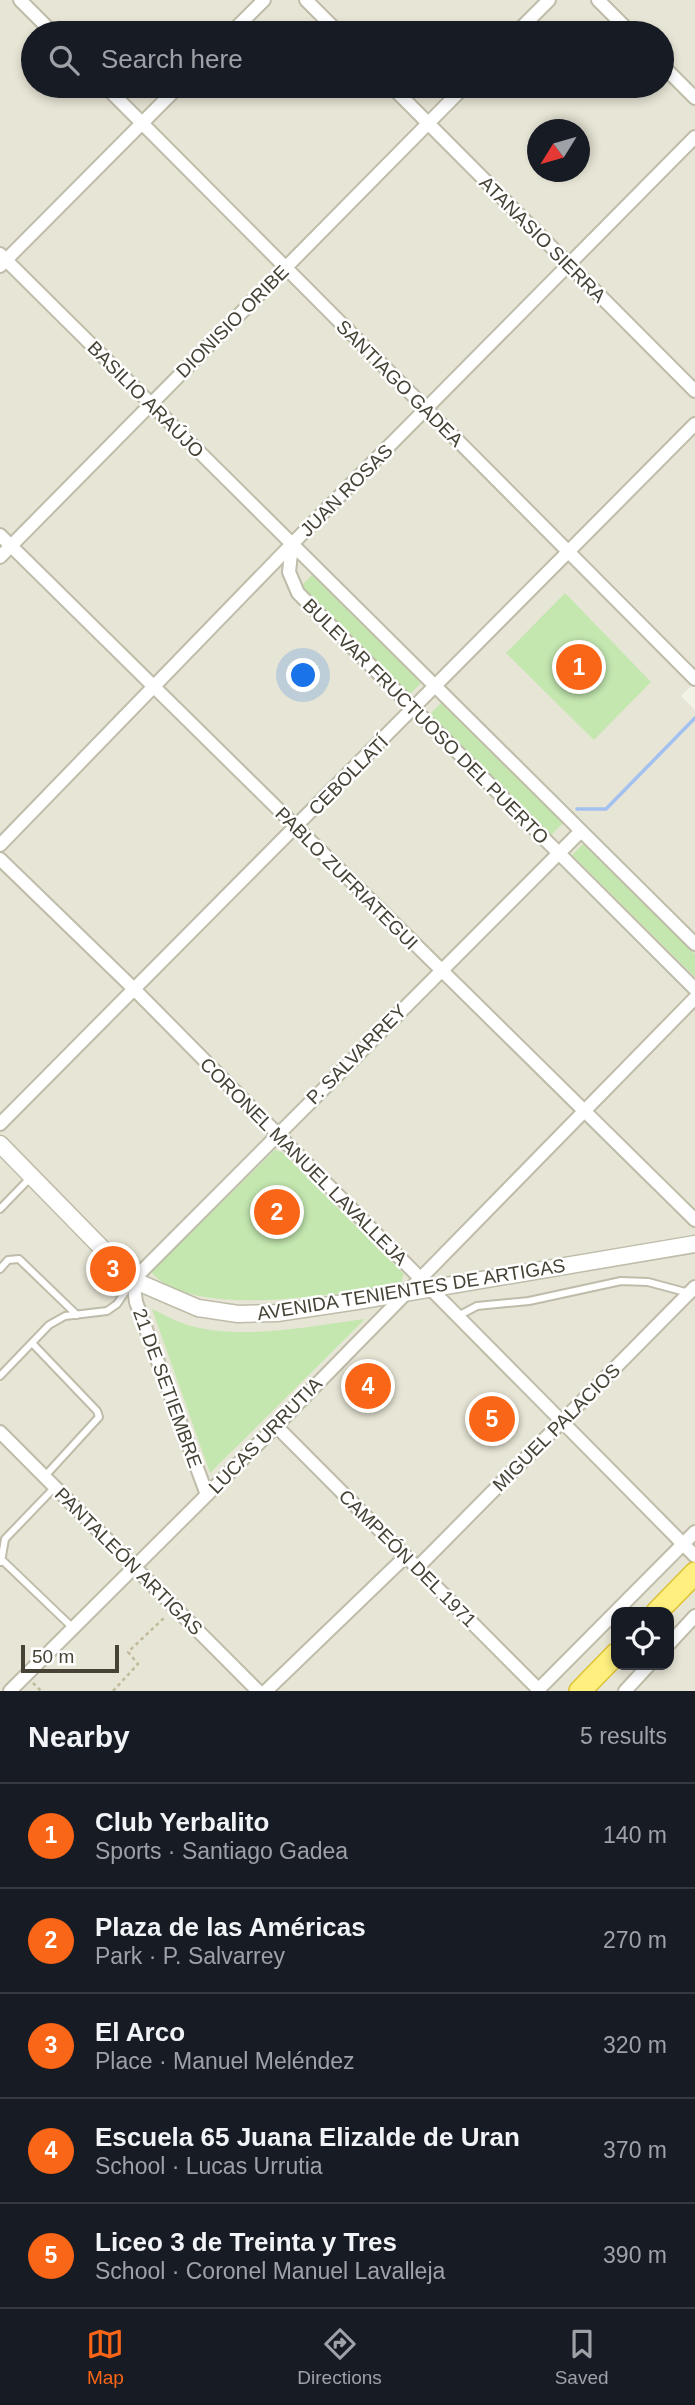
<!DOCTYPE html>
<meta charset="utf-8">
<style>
body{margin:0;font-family:Helvetica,sans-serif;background:#242831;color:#f1f3f6}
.controls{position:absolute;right:21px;bottom:21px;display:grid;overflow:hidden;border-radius:14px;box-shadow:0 4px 10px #0003}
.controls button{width:63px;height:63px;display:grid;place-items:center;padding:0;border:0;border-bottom:2px solid #363941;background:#171b24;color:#f1f3f6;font:35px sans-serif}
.compass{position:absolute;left:527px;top:119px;width:63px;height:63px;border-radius:50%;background:#171b24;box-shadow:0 4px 10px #0003;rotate:233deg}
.scale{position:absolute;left:21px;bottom:18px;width:98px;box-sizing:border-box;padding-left:7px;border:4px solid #464336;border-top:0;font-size:19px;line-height:24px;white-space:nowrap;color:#464336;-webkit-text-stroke:5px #fff;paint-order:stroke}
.you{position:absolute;left:304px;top:676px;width:24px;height:24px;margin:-18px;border:5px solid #fff;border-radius:50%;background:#1a73e8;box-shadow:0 0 0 10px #1a73e833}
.badge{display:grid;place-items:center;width:46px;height:46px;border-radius:50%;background:#f96618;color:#fff;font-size:23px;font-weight:700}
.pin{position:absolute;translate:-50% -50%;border:4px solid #fff;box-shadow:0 2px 7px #0006}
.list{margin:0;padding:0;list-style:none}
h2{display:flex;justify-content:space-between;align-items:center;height:91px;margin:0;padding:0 28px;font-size:30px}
h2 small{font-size:23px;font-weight:400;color:#9ea1a6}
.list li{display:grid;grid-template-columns:46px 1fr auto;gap:21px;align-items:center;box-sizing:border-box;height:105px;padding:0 28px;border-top:2px solid #363941}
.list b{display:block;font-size:26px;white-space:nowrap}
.list p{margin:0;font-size:23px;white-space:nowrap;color:#9ea1a6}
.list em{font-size:23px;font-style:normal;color:#9ea1a6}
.icon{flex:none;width:38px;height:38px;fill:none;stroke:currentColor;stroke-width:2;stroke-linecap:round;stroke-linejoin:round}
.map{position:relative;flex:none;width:695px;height:1691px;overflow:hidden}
.search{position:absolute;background:#171b24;box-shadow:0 4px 10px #0003;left:21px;right:21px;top:21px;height:77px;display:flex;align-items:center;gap:18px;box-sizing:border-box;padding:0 24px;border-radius:38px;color:#9ea1a6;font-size:26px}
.sheet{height:616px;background:#171b24}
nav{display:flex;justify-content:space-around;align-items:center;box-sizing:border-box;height:98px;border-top:2px solid #363941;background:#171b24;font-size:19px;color:#9ea1a6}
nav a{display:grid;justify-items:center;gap:4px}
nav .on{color:#f96618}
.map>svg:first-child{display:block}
.residential{fill:#e7e5d5;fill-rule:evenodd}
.green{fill:#c3e7af}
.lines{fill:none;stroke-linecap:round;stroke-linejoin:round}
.stream{stroke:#a3c1f0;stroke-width:3.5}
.service-casing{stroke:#bfbca9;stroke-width:10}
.minor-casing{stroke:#bfbca9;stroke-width:16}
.tertiary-casing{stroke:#bfbca9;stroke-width:19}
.trunk-casing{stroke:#ddc137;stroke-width:24}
.path{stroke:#c0ba9a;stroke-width:2.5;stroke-dasharray:3.5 3.5;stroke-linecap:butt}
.service{stroke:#fff;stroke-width:6}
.minor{stroke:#fff;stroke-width:12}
.tertiary{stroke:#fff;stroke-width:16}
.trunk{stroke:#feef7e;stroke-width:21}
.labels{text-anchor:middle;stroke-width:5;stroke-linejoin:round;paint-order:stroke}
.street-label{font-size:19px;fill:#464336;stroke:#fff}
</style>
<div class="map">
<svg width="695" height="1691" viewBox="0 0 695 1691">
<rect width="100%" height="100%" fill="#f3f2e7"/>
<path class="residential" d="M0,0H695V682L681,696L695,710V1691H0ZM33,33H662V86H33ZM538,130H580V172H538ZM616,1612H669V1665H616Z"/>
<path class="green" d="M312,575L421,683L409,695L300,587Z
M565,593L651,682L594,740L506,653Z
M441,703L563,823L551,835L429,715Z
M583,844L695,954V977L572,855Z
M275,1150L282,1152L404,1274L400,1285C341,1292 194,1322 151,1272Z
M152,1309C163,1314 175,1321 187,1325C244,1341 308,1326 365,1319L210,1473Z"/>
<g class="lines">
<path class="stream" d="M577,809H606L695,718"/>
<defs>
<path id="service" d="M0,1209L30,1178
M0,1269L8,1260L19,1259L77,1315
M458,1316L477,1306L529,1301L621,1281L648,1282L689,1293
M32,1343L97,1411L99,1417L45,1476
M0,1376L49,1325L65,1316L107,1311L117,1304L132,1282
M0,1558L73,1628
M1,1562L5,1539L55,1487"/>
<path id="minor" d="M20,0L53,33
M306,0L339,33
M598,0L631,33
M231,33L264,0
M516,33L549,0
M662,65L695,98
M105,86L695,679
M391,86L695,391
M0,254L695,944
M0,266L179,86
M0,535L695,1220
M292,544L289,572L298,593L695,989
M0,557L465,86
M0,845L292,544L695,137
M0,859L134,989L695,1556
M0,1124L695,424
M276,1426L540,1691
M0,1432L258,1691
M207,1495L136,1302L133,1280L581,831
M417,1568L695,1287
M669,1644L695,1616
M10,1691L276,1426L695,998
M266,1691L406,1556
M537,1691L695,1532
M625,1691L649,1665"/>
<path id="tertiary" d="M0,1144L133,1280L198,1308L238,1314L277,1313L357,1301L695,1244"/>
<path id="trunk" d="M657,1612L695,1573
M580,1691L616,1654"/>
</defs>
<use href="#service" class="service-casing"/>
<use href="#minor" class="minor-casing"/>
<use href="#tertiary" class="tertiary-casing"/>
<use href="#trunk" class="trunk-casing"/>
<path class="path" d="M33,1683L41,1691
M113,1691L138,1664L128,1652L165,1617"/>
<use href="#service" class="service"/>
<use href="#minor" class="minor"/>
<use href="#tertiary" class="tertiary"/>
<use href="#trunk" class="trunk"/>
</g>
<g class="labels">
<g class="street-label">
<text transform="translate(543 239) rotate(45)" y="7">ATANASIO SIERRA</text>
<text transform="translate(232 321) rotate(-45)" y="7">DIONISIO ORIBE</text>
<text transform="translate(400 383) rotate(45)" y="7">SANTIAGO GADEA</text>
<text transform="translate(146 399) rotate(45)" y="7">BASILIO ARAÚJO</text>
<text transform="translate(346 490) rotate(-45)" y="7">JUAN ROSAS</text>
<text transform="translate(426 721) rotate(45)" y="7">BULEVAR FRUCTUOSO DEL PUERTO</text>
<text transform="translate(348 775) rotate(-45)" y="7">CEBOLLATÍ</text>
<text transform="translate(347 878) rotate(45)" y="7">PABLO ZUFRIATEGUI</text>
<text transform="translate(356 1054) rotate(-45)" y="7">P. SALVARREY</text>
<text transform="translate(304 1161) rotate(45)" y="7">CORONEL MANUEL LAVALLEJA</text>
<text transform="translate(411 1289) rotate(-9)" y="7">AVENIDA TENIENTES DE ARTIGAS</text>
<text transform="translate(168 1388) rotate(70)" y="7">21 DE SETIEMBRE</text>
<text transform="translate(556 1427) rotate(-45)" y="7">MIGUEL PALACIOS</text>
<text transform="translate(265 1435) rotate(-46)" y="7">LUCAS URRUTIA</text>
<text transform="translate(408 1558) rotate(45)" y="7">CAMPEÓN DEL 1971</text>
<text transform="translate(129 1561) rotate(45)" y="7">PANTALEÓN ARTIGAS</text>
</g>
</g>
</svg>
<div class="controls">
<button><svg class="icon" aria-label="locate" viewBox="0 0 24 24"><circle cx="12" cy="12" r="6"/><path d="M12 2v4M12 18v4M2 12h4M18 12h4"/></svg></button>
</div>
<svg class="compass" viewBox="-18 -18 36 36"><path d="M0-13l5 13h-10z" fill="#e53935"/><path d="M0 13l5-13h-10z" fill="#9ea1a6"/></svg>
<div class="scale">50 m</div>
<div class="you"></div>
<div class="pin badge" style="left:579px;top:667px">1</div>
<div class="pin badge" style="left:277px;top:1212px">2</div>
<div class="pin badge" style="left:113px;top:1269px">3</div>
<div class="pin badge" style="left:368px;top:1386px">4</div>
<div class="pin badge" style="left:492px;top:1419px">5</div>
<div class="search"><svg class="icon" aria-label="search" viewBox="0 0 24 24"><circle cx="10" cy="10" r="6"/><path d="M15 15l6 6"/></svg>Search here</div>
</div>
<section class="sheet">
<h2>Nearby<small>5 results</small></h2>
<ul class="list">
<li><span class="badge">1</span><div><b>Club Yerbalito</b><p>Sports · Santiago Gadea</p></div><em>140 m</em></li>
<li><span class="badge">2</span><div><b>Plaza de las Américas</b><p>Park · P. Salvarrey</p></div><em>270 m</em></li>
<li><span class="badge">3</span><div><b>El Arco</b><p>Place · Manuel Meléndez</p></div><em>320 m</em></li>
<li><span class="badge">4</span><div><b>Escuela 65 Juana Elizalde de Uran</b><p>School · Lucas Urrutia</p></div><em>370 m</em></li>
<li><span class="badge">5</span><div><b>Liceo 3 de Treinta y Tres</b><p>School · Coronel Manuel Lavalleja</p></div><em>390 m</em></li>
</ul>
</section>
<nav>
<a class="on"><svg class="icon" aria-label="map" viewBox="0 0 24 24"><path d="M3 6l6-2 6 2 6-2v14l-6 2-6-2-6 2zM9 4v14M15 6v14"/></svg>Map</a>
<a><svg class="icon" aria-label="directions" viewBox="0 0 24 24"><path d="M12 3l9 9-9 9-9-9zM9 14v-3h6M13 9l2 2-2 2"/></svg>Directions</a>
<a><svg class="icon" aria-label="saved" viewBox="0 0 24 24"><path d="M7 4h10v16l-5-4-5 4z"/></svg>Saved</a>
</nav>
